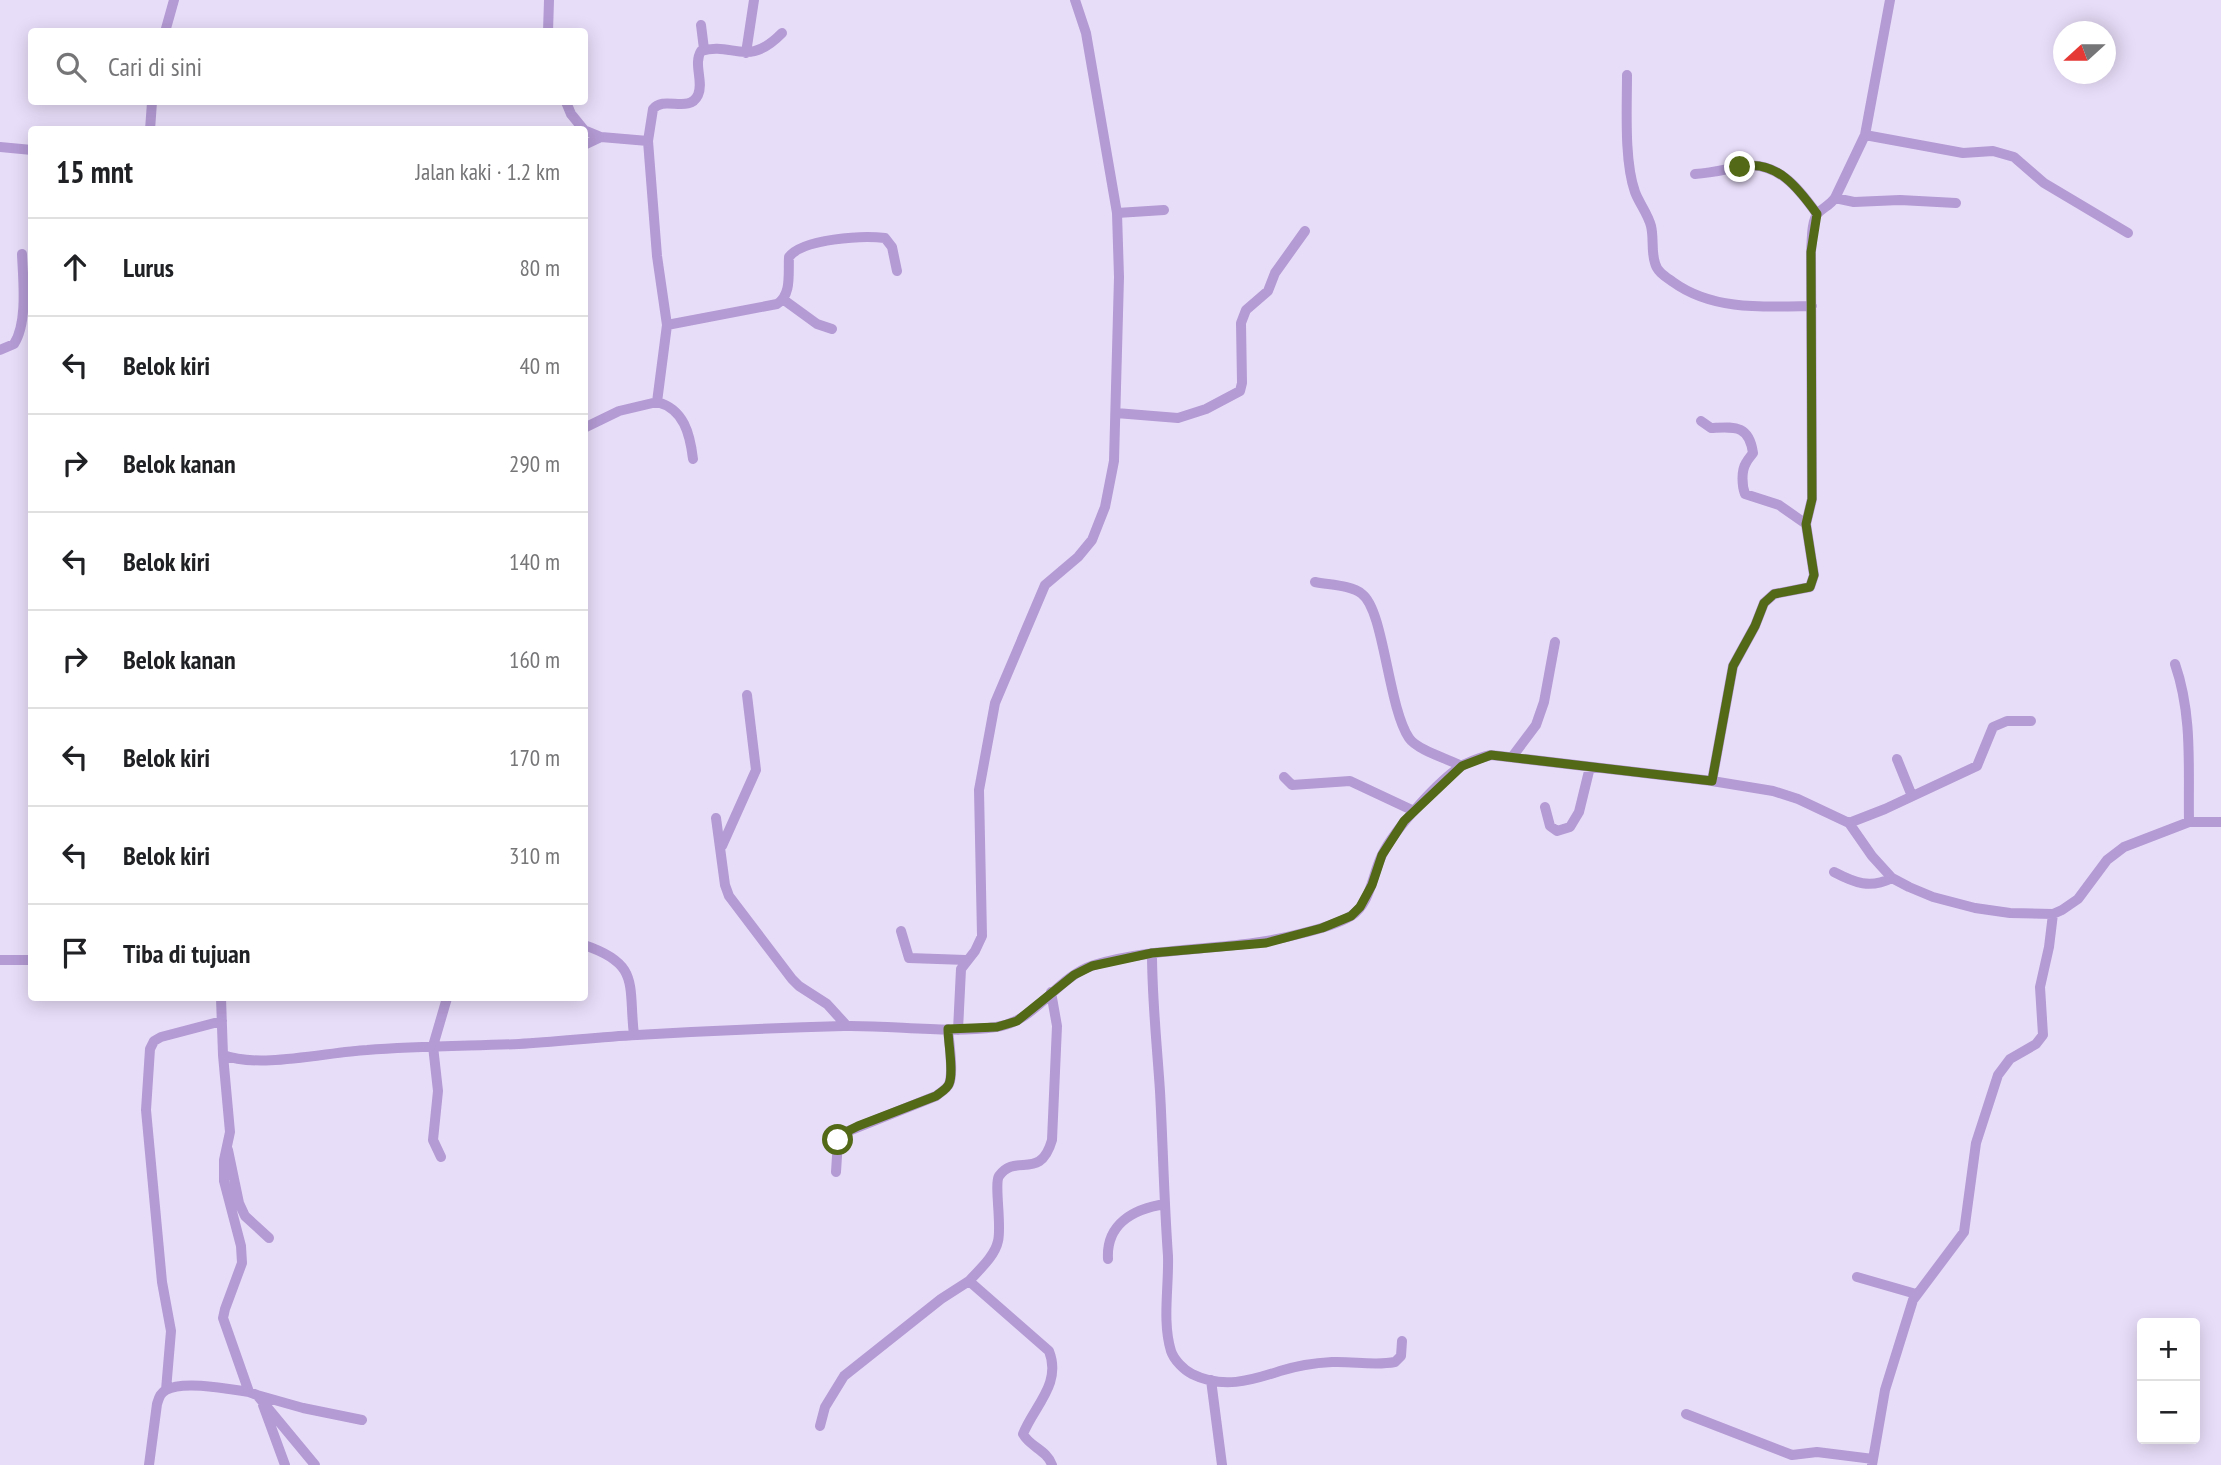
<!DOCTYPE html>
<html lang="id">
<meta charset="utf-8">
<style>
body{margin:0;font-family:"PT Sans Narrow",sans-serif;background:#f6f6f6;color:#202124}
.controls{position:absolute;right:21px;bottom:21px;display:grid;overflow:hidden;border-radius:7px;box-shadow:0 4px 18px #0003}
.controls button{width:63px;height:63px;display:grid;place-items:center;padding:0;border:0;border-bottom:2px solid #e0e0e0;background:#fff;color:#202124;font:35px sans-serif}
.compass{position:absolute;left:2053px;top:21px;width:63px;height:63px;border-radius:50%;background:#fff;box-shadow:0 4px 18px #0003;rotate:249deg}
.stop{position:absolute;width:21px;height:21px;margin:-16px;border:5px solid #536918;border-radius:50%;background:#fff}
.stop.end{background:#536918;border-color:#fff;box-shadow:0 2px 7px #0008}
.list{margin:0;padding:0;list-style:none}
h2{display:flex;justify-content:space-between;align-items:center;height:91px;margin:0;padding:0 28px;font-size:30px}
h2 small{font-size:23px;font-weight:400;color:#757577}
.list li{display:grid;grid-template-columns:46px 1fr auto;gap:21px;align-items:center;box-sizing:border-box;height:98px;padding:0 28px;border-top:2px solid #e0e0e0}
.list b{display:block;font-size:26px;white-space:nowrap}
.list em{font-size:23px;font-style:normal;color:#757577}
.icon{flex:none;width:38px;height:38px;fill:none;stroke:currentColor;stroke-width:2;stroke-linecap:round;stroke-linejoin:round}
.map{position:relative;flex:none;width:2221px;height:1465px;overflow:hidden}
.search{position:absolute;background:#fff;box-shadow:0 4px 18px #0003;left:28px;top:28px;width:560px;height:77px;display:flex;align-items:center;gap:18px;box-sizing:border-box;padding:0 24px;border-radius:7px;color:#757577;font-size:26px}
.panel{position:absolute;background:#fff;box-shadow:0 4px 18px #0003;left:28px;top:126px;width:560px;height:875px;border-radius:7px}
.map>svg:first-child{display:block}
.lines{fill:none;stroke-linecap:round;stroke-linejoin:round}
.minor{stroke:#b49bd4;stroke-width:10}
.route{stroke:#536918;stroke-width:9}
</style>
<div class="map">
<svg width="2221" height="1465" viewBox="0 0 2221 1465">
<rect width="100%" height="100%" fill="#e8ddf9"/>
<g class="lines">
<path class="minor" d="M701,25L704,49
M165,32L174,0
M548,32L549,0
M746,53L754,0
M1627,75C1627,108 1624,161 1635,192C1639,203 1648,214 1651,226C1654,238 1651,251 1655,263C1657,272 1666,277 1673,282C1713,311 1765,307 1812,306
M566,102L571,114L584,130
M150,130L152,102
M584,130L601,137L648,141
M1865,135L1963,153L1993,151L2014,157L2044,183L2128,233
M584,145L601,137
M0,147L32,150
M1695,174C1714,173 1726,169 1744,166C1778,161 1800,190 1817,214
M1835,198L1854,202L1900,200L1956,203
M1117,213L1164,210
M784,300L817,324L832,329
M667,325L777,304C792,295 788,273 789,257C802,239 863,235 885,238L892,247L897,271
M0,350L14,344C28,323 23,279 22,254
M657,402C684,409 690,434 693,459
M1116,413L1178,418L1206,409L1240,391L1242,383L1241,323L1246,310L1268,291L1275,273L1305,231
M1701,421L1711,428C1734,427 1749,424 1753,453C1751,456 1748,459 1746,463C1741,471 1742,486 1745,494L1779,505L1806,524
M584,428L619,411L657,402L667,325L657,256L648,141L653,109C664,95 689,114 698,95C704,82 693,64 701,51C733,41 747,69 782,33
M1315,582C1329,585 1351,585 1362,594C1384,610 1388,707 1409,738C1417,750 1448,759 1462,766
M2175,664C2193,716 2188,769 2189,822
M1512,757L1536,725L1544,702L1555,642
M1897,759L1912,796
M1284,777L1292,785L1350,781L1414,811
M1712,781L1733,666L1755,626L1764,603L1774,594L1810,587L1814,575L1806,524L1812,499L1811,252C1812,242 1811,221 1818,213C1824,207 1830,205 1835,198L1865,135L1890,0
M1545,807L1550,826L1557,831L1570,827L1579,812L1590,767
M716,818L725,885L729,896L792,979L799,986L827,1004L847,1026
M1849,823L1885,809L1977,766L1993,727L2007,721H2031
M722,846L756,770L747,695
M1834,872C1855,883 1870,889 1892,878
M901,931L909,958L966,960
M584,945C641,964 628,985 634,1035
M1152,953C1152,1000 1157,1045 1160,1091C1163,1146 1164,1201 1168,1256C1169,1286 1162,1322 1171,1351C1174,1360 1184,1370 1192,1374C1222,1389 1250,1381 1280,1371C1296,1366 1314,1363 1332,1362C1353,1361 1374,1366 1395,1362L1401,1356L1402,1341
M0,960H32
M1051,992L1057,1026L1052,1140C1040,1182 1016,1152 999,1176C994,1184 1002,1226 998,1241C995,1256 979,1270 969,1281L1049,1351C1062,1384 1034,1406 1023,1434C1030,1447 1047,1450 1052,1465
M221,998L223,1055C260,1069 327,1052 367,1050C418,1046 468,1046 519,1044C558,1042 597,1037 637,1035C706,1031 775,1028 844,1026C895,1025 946,1034 996,1027C1036,1022 1056,977 1094,965C1160,945 1232,952 1299,934C1316,930 1336,925 1351,916C1371,903 1372,875 1382,855C1394,830 1441,777 1465,764C1474,760 1482,757 1491,755L1712,781L1773,791L1798,799L1849,823L1872,856L1892,878L1909,887L1933,897L1975,908L2010,913L2053,914L2062,910L2078,899L2107,860L2124,847L2189,822H2221
M958,1030L961,969L975,951L982,936L979,790L995,703L1045,585L1078,557L1092,540L1105,507L1114,461L1119,277L1117,213L1086,33L1075,0
M223,1055L230,1132L224,1160V1181L241,1246L242,1263L225,1309L223,1318L249,1392L257,1395L315,1465
M228,1150L239,1203L245,1216L269,1238
M441,1157L433,1140L438,1091L433,1046L447,998
M836,1172L838,1140L846,1132L936,1096C941,1092 947,1089 949,1084C954,1073 949,1042 948,1029
M1108,1259C1106,1224 1133,1209 1165,1204
M1857,1277L1916,1294
M1211,1380L1222,1465
M166,1390L171,1331L162,1282L146,1110L150,1049L154,1041L161,1037L222,1021
M257,1395L303,1408L362,1420
M263,1405L285,1465
M1686,1414L1792,1455L1817,1452L1873,1459
M820,1426L825,1407L844,1376L941,1299L969,1281
M149,1465L157,1404C159,1398 160,1393 166,1390C183,1380 229,1389 249,1392
M1872,1465L1885,1390L1913,1300L1964,1232L1976,1143L1998,1075L2010,1059L2036,1044L2043,1035L2040,987L2049,947L2053,914"/>
</g>
<g class="lines">
<path class="route" d="M838,1140L846,1132L858,1126L936,1096C941,1092 947,1089 949,1084C954,1073 948,1042 948,1029L997,1027L1017,1021L1074,975L1092,966L1152,953L1266,943L1322,928L1351,916L1360,907L1372,885L1382,855L1404,821L1462,766L1491,755L1712,781L1733,666L1755,626L1764,603L1774,594L1810,587L1814,575L1806,524L1812,499L1811,252L1817,214C1799,189 1776,158 1740,167"/>
</g>
</svg>
<div class="controls">
<button>+</button>
<button>−</button>
</div>
<svg class="compass" viewBox="-18 -18 36 36"><path d="M0-13l5 13h-10z" fill="#e53935"/><path d="M0 13l5-13h-10z" fill="#757577"/></svg>
<div class="stop" style="left:838px;top:1140px"></div>
<div class="stop end" style="left:1740px;top:167px"></div>
<div class="search"><svg class="icon" aria-label="search" viewBox="0 0 24 24"><circle cx="10" cy="10" r="6"/><path d="M15 15l6 6"/></svg>Cari di sini</div>
<section class="panel">
<h2>15 mnt<small>Jalan kaki · 1.2 km</small></h2>
<ul class="list">
<li><svg class="icon" aria-label="ahead" viewBox="0 0 24 24"><path d="M12 20V5M6 11l6-6 6 6"/></svg><div><b>Lurus</b></div><em>80 m</em></li>
<li><svg class="icon" aria-label="left" viewBox="0 0 24 24"><path d="M17 20v-9H6M10 6l-5 5 5 5"/></svg><div><b>Belok kiri</b></div><em>40 m</em></li>
<li><svg class="icon" aria-label="right" viewBox="0 0 24 24"><path d="M7 20v-9h11M14 6l5 5-5 5"/></svg><div><b>Belok kanan</b></div><em>290 m</em></li>
<li><svg class="icon" aria-label="left" viewBox="0 0 24 24"><path d="M17 20v-9H6M10 6l-5 5 5 5"/></svg><div><b>Belok kiri</b></div><em>140 m</em></li>
<li><svg class="icon" aria-label="right" viewBox="0 0 24 24"><path d="M7 20v-9h11M14 6l5 5-5 5"/></svg><div><b>Belok kanan</b></div><em>160 m</em></li>
<li><svg class="icon" aria-label="left" viewBox="0 0 24 24"><path d="M17 20v-9H6M10 6l-5 5 5 5"/></svg><div><b>Belok kiri</b></div><em>170 m</em></li>
<li><svg class="icon" aria-label="left" viewBox="0 0 24 24"><path d="M17 20v-9H6M10 6l-5 5 5 5"/></svg><div><b>Belok kiri</b></div><em>310 m</em></li>
<li><svg class="icon" aria-label="arrive" viewBox="0 0 24 24"><path d="M6 21V4h12l-3 4 3 4H6"/></svg><div><b>Tiba di tujuan</b></div></li>
</ul>
</section>
</div>
